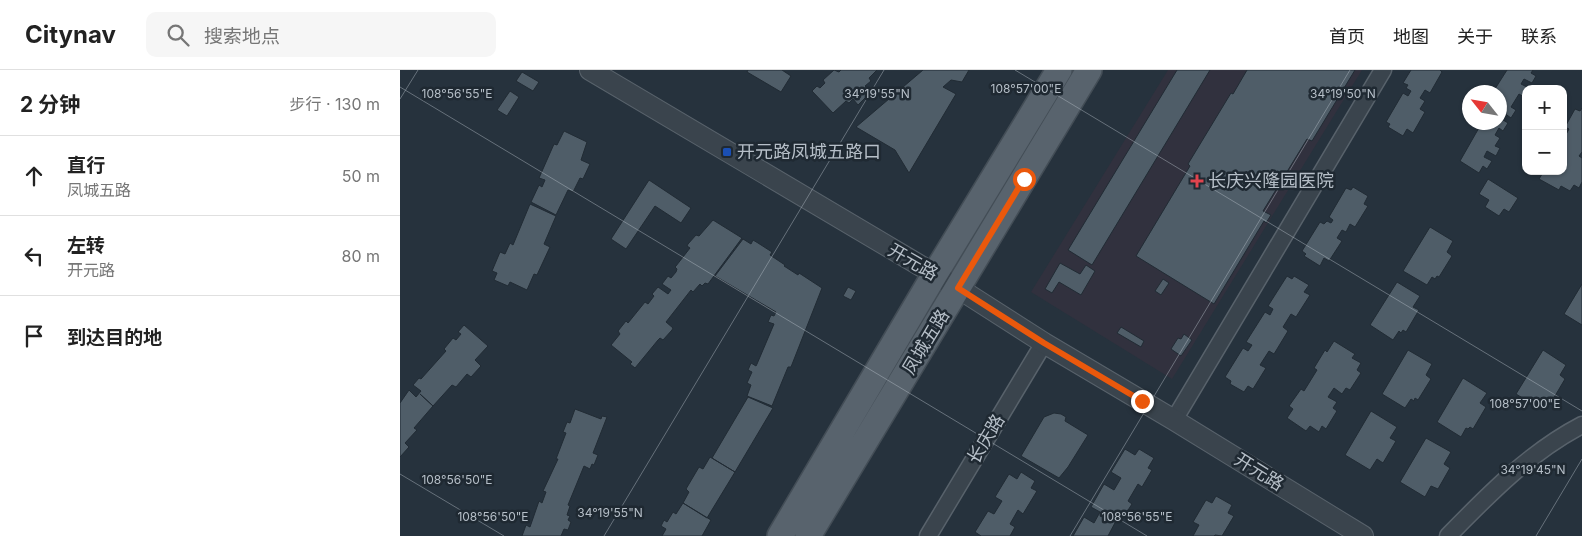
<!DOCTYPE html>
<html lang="zh">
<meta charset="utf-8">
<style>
body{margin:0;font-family:Inter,"Noto Sans SC",sans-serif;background:#f6f6f6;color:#222}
.controls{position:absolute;right:15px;top:15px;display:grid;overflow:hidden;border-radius:10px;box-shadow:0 1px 4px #0004}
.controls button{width:45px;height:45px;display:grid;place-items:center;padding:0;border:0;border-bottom:1px solid #e0e0e0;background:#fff;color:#222;font:25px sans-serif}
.compass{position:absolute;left:1062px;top:15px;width:45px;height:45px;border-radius:50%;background:#fff;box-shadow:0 1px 4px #0004;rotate:301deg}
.stop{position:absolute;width:15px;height:15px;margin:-11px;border:4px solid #ea580c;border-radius:50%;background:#fff}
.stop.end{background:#ea580c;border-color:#fff;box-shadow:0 1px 5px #0008}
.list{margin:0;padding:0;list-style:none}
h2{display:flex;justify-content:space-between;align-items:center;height:65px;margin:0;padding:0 20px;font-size:21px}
h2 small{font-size:16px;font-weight:400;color:#767676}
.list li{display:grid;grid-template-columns:32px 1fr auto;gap:15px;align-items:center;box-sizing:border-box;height:80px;padding:0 20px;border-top:1px solid #e0e0e0}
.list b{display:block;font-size:19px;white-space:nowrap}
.list p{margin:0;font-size:16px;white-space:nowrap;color:#767676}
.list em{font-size:16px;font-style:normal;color:#767676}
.icon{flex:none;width:28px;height:28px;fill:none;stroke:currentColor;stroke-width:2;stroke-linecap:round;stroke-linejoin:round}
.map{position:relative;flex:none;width:1182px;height:466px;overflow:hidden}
header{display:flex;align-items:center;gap:30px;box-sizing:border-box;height:70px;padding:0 25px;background:#fff;border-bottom:1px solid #e0e0e0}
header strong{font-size:24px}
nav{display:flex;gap:28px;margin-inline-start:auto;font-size:18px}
.search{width:350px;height:45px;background:#f6f6f6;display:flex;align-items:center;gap:12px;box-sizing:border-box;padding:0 18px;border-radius:10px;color:#767676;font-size:19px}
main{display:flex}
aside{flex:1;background:#fff}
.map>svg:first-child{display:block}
.medical{fill:#31313e}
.building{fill:#4f5d68;stroke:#212b34}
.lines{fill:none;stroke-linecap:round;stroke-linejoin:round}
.minor-casing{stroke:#58626b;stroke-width:19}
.tertiary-casing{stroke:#58626b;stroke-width:22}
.primary-casing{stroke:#434d56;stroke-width:28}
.minor{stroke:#3a444d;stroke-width:16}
.tertiary{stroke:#3a444d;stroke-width:20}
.primary{stroke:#58636d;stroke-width:25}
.route{stroke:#ea580c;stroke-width:6}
.ticks{fill:none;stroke:#b6bfc8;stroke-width:1;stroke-opacity:0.45}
.transit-dot{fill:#1a4fb4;stroke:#1f2932;stroke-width:2}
.health-dot{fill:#e0444e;stroke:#1f2932;stroke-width:2}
.labels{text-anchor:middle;stroke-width:5;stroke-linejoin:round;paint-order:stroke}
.poi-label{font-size:18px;fill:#b6bfc8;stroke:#1f2932;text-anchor:start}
.street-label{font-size:18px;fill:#b6bfc8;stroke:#1f2932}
.ticks-label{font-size:12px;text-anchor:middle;fill:#b6bfc8;stroke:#1f2932;stroke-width:5;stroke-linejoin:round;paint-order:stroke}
</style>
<header>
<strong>Citynav</strong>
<div class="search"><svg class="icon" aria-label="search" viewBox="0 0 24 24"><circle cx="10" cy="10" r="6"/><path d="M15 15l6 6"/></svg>搜索地点</div>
<nav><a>首页</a><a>地图</a><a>关于</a><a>联系</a></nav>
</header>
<main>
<aside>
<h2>2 分钟<small>步行 · 130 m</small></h2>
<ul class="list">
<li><svg class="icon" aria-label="ahead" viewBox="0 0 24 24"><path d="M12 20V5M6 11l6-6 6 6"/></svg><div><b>直行</b><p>凤城五路</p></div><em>50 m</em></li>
<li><svg class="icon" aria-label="left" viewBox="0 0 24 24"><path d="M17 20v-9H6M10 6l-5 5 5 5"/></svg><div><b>左转</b><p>开元路</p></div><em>80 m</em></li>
<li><svg class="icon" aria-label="arrive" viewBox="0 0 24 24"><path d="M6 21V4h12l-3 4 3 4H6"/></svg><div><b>到达目的地</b></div></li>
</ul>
</aside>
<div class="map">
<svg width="1182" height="466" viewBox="0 0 1182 466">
<rect width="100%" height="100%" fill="#26323d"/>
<path class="medical" d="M768,0H962L772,309L631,222Z"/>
<path class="building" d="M348,0H382L391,6L381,22L347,2Z
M434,0L439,2L441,0H477L469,8L471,11L465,16L471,22L458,35L453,29L449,33L446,31L433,43L412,21L417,16L420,18L425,13L423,10Z
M523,0H569L562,12L551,10L543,17L556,24L509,103L495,80L456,57Z
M777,0H810L692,195L668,180Z
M847,0H955L912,71L907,69L863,141L871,145L866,153L864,151L814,234L736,186L790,96L788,94L831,23L833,24Z
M1011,0H1040L1042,2L1030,23L1025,20L1020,28L1025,31L1020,39L1025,42L1013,63L1007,59L1003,66L988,57L990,54L986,52L1003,23L1008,26L1011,21L1006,18L1008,15L1003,13Z
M1107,0H1133L1131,3L1136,6L1132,13L1124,9L1121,14L1129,18L1126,19L1124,27L1119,24L1111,37L1116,40L1111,48L1104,43L1100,48L1108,53L1103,61L1099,58L1095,65L1100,68L1095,76L1100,78L1096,86L1087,81L1084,87L1092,91L1087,99L1083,96L1079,103L1060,91L1080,56L1075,52H1100V22H1093Z
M122,2L139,12L133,21L116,11Z
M110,21L119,27L107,46L97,40Z
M1182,38V82L1179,86L1182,88V112L1179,118L1174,115L1170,121L1161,116L1159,120L1139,109L1144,101H1163V70L1169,59L1165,57L1175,39L1180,41Z
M164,61L187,72L181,90L190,94L183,109L180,108L173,122L168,120L156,145L131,132L139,115L142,117L145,110L139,108L154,74L157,75Z
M1088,109L1118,128L1109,142L1104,139L1099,146L1085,137L1089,130L1079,124Z
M249,110L291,138L281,153L255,136L226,179L211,169Z
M953,117L968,126L964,134L968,136L955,157L950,154L946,162L942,160L937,168L942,171L929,191L924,188L920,196L904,186L906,184L902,181L920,152L924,154L927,151L931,153L933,150L929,147L946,118L951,120Z
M130,134L156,146L144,174L150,177L137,205L134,204L127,220L110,212L108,216L94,210L97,203L92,201L100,182L105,184L110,173L113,175Z
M313,150L342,168L308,214L305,213L302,216L300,214L293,222L291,220L266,252L273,258L272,260L263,270L260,268L258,270L235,298L230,294L232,292L211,275L220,264L218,261L226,251L228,253L245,232L248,234L254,226L252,224L258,217L268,224L271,220L262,214L268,206L271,208L276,202L277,199L275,197L276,196L290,178L287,176L288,174L296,165L299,166Z
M1030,157L1053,171L1047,182L1052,186L1039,207L1037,206L1035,209L1032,207L1027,215L1003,201Z
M343,169L351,174L353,170L358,173L372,182L370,185L385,195L384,196L398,205L399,203L422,218L391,297H388L372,336L347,326L351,315L347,313L352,302L348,300L351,293L356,296L357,294L374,254L368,252L371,245L374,246L376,242L315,206Z
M660,193L680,204L686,195L695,201L681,225L659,212L652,223L645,219Z
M887,206L892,209L894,206L909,215L904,222L910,225L896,247L891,244L883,257L888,261L874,284L869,281L860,295L866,298L853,319L848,316L844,322L830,314L831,311L825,307L843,278L848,281L852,275L846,272L865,242L870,245L873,239L868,236Z
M763,209L769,213L761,225L755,221Z
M997,212L1020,226L1013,237L1019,240L1006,262L1003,260L1001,263L999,261L993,270L970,255Z
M1182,214V255L1164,244Z
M448,217L456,221L451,230L443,226Z
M64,255L88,276L75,290L81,296L71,307L67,304L56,317L52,315L33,336L20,324L33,336L14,358L17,360L5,373L9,377L0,387V333L9,320L16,327L21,321L13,315L19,308L21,309L46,281L44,279L53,268L56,270L61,264L58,262Z
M721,257L744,271L741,277L717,263Z
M784,264L792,270L781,286L771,279L778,268L781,269Z
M934,271L955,284L952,288L961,293L957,300L961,303L950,320L946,318L942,324L934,318L928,327L937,332L933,338L937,341L926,359L922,356L919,362L910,356L906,361L887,348L893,339L889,336L901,319L904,321L917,300L914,298L925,280L927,282Z
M1008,280L1032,294L1026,305L1031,309L1018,330L1015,328L1014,331L1011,329L1005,338L982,324Z
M1143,280L1166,295L1160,305L1165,309L1152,331L1149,329L1148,332L1145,330L1140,339L1116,324Z
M1063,308L1087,323L1080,333L1086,337L1073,359L1070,357L1068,359L1066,358L1061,367L1037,352Z
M348,327L373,338L335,402L312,388Z
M175,339L201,349L202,346L207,347L193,383L198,385L194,395L192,394L190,399L184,396L168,435L170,436L167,445L170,446L168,450L171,452L168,460L164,459L161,466H122L126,455L130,457L139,431L142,433L146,422L143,421L158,389H156L166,363L163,362L167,352L170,353Z
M971,341L997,357L990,368L996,371L983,393L977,389L970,400L945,385Z
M654,343L661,344L666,347L665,351L688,365L668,397L659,408L621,386L644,347Z
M1026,368L1051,382L1044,394L1050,398L1038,419L1031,416L1025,427L1000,412Z
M725,379L735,385L739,379L754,388L748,398L752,400L742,417L738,414L728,431L732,434L721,451L717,449L708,466H673L684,447L694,453L700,442L691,437L704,414L714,420L721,408L711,402Z
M310,387L335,402L307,448L283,433L289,422L286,419L299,397L303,399Z
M621,402L635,411L631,418L637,421L623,444L618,440L610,454L615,457L610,466H581L575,462L588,441L594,444L602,431L595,427L609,404L617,409Z
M816,426L832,435L828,443L834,446L822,466L815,465L814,466H793L799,455L793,452L806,430L812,433Z
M283,433L311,450L302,466H262L266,459L261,456L264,450L267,452L273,442L276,444Z"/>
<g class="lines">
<defs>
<path id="minor" d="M774,350L983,0
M528,466L644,273
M1048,466C1088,425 1130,382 1182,355"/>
<path id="tertiary" d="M190,0L558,218L644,273L774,350L963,466"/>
<path id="primary" d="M380,466L535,204L659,0
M408,466L689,0"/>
</defs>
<use href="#minor" class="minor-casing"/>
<use href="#tertiary" class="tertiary-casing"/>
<use href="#primary" class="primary-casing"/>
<use href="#minor" class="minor"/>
<use href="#tertiary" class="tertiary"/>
<use href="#primary" class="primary"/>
</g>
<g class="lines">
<path class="route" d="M624,109L558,218L644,273L742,331"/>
</g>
<path class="ticks" d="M615,0L1182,341M0,17L747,466M0,29L18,0M0,404L104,466M204,466L484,0M670,466L950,0M1136,466L1182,389"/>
<rect class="transit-dot" x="322" y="77" width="10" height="10" rx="2.5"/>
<path class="health-dot" d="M794.5 103.5h5v5h5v5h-5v5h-5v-5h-5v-5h5z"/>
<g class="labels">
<g class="poi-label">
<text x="337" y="88">开元路凤城五路口</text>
<text x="808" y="117">长庆兴隆园医院</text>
</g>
<g class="street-label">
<text transform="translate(513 192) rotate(30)" y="6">开元路</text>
<text transform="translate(526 272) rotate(-59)" y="6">凤城五路</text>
<text transform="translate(586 369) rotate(-59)" y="6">长庆路</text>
<text transform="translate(859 402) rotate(32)" y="6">开元路</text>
</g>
</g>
<g class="ticks-label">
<text x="626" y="23">108°57'00"E</text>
<text x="477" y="28">34°19'55"N</text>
<text x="943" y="28">34°19'50"N</text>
<text x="57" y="28">108°56'55"E</text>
<text x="1125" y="338">108°57'00"E</text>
<text x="1133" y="404">34°19'45"N</text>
<text x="57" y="414">108°56'50"E</text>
<text x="210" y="447">34°19'55"N</text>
<text x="93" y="451">108°56'50"E</text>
<text x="737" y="451">108°56'55"E</text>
</g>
</svg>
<div class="controls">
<button>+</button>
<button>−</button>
</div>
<svg class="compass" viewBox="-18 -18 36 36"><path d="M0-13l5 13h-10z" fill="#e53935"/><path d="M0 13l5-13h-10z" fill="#767676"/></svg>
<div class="stop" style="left:624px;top:109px"></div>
<div class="stop end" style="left:742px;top:331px"></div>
</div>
</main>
